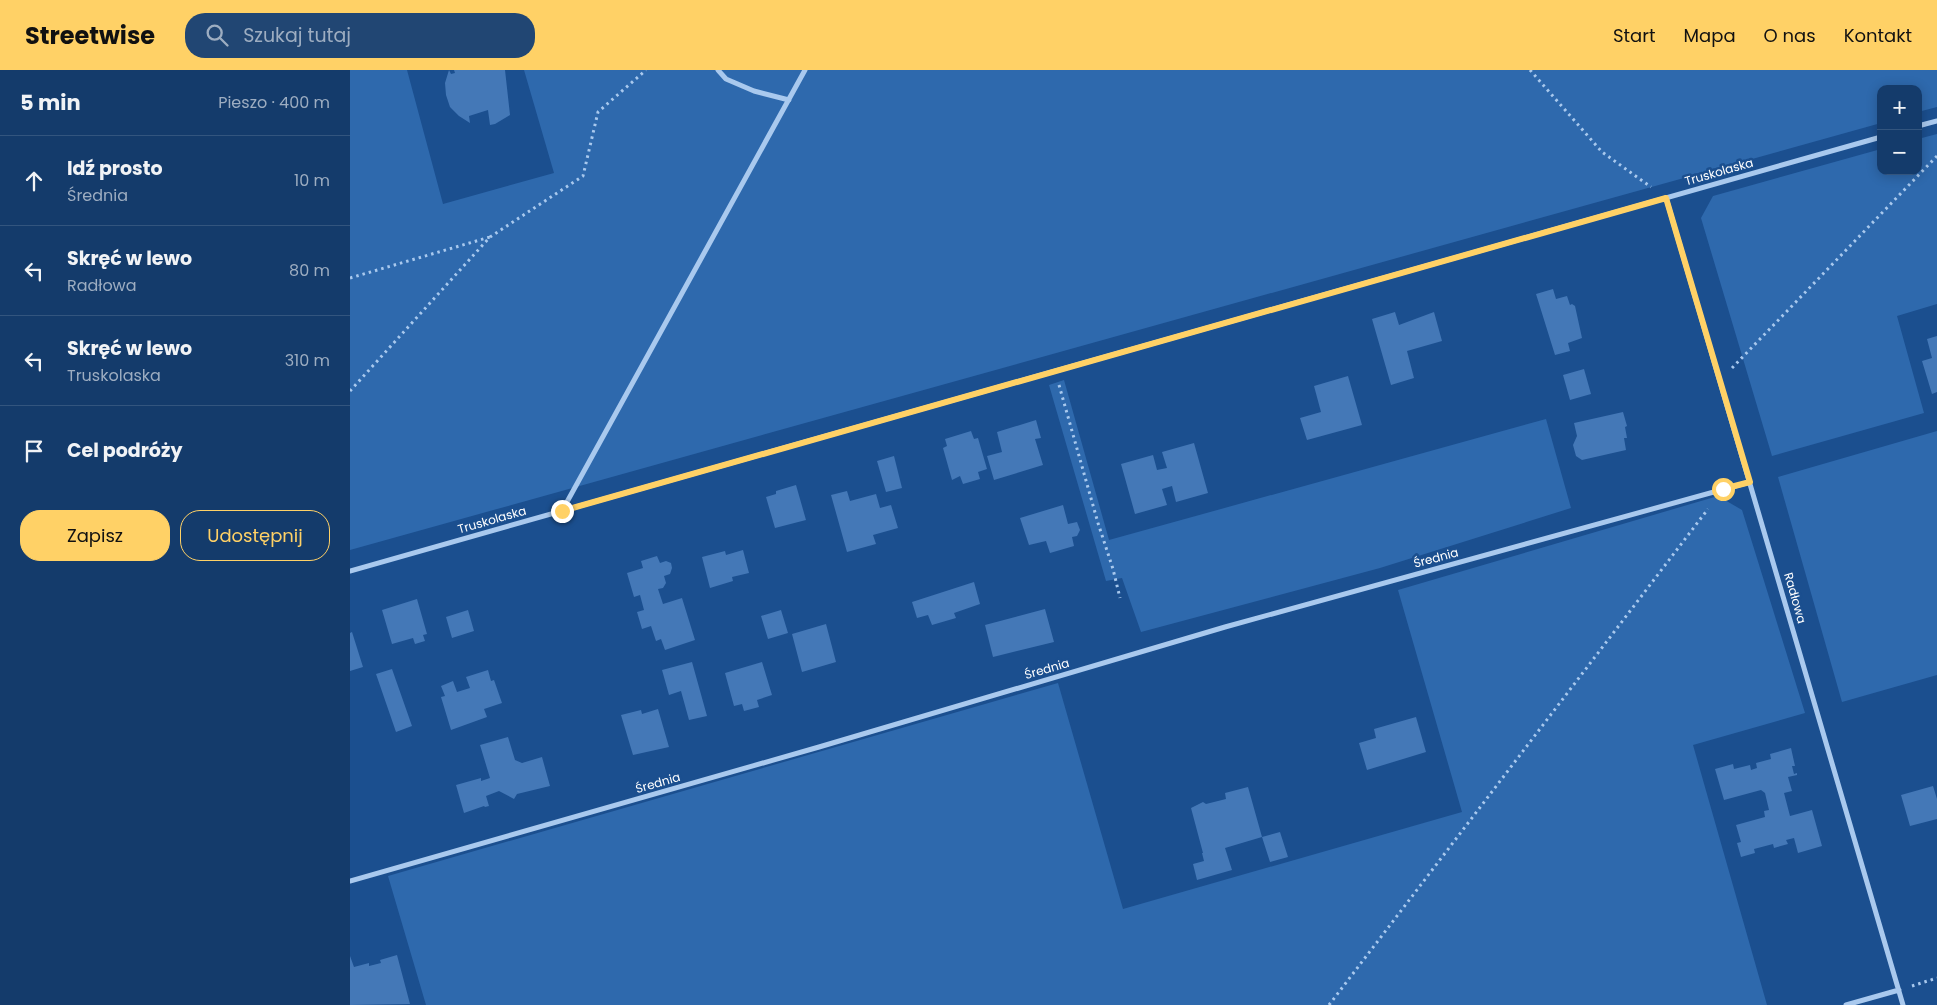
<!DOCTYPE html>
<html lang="pl">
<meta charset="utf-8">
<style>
body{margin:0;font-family:Poppins,sans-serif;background:#214673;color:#f1f3f6}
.controls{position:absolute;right:15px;top:15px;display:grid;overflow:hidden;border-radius:10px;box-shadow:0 2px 12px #0003}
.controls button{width:45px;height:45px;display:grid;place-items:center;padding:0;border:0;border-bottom:1px solid #33557e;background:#143b6b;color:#f1f3f6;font:25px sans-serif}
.stop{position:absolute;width:15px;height:15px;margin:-11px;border:4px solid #ffd166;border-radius:50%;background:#fff}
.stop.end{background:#ffd166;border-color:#fff;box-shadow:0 1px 5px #0008}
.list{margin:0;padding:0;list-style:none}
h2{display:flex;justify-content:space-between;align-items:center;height:65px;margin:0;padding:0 20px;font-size:21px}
h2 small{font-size:16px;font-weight:400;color:#9dadc1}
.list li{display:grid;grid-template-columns:32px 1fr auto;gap:15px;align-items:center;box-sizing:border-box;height:90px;padding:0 20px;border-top:1px solid #33557e}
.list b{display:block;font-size:19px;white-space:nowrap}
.list p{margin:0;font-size:16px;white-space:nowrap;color:#9dadc1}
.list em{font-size:16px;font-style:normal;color:#9dadc1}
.actions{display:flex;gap:10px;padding:15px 20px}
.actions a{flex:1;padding:11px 0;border:1px solid #ffd166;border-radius:20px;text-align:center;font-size:18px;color:#ffd166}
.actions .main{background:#ffd166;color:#111}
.icon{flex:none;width:28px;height:28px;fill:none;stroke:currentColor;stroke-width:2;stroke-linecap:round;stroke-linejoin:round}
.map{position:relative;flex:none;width:1587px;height:935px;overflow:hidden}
header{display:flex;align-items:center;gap:30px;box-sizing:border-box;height:70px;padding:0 25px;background:#ffd166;color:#111}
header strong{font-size:24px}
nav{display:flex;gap:28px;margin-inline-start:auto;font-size:18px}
.search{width:350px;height:45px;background:#214673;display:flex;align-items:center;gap:12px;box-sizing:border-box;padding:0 18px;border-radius:20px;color:#9dadc1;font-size:19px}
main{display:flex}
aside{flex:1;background:#143b6b}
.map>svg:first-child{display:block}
.green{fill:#2e69ad}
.building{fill:#4478b7}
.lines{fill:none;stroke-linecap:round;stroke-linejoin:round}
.path{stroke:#a9c9ee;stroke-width:3;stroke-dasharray:2.5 4;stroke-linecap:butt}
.minor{stroke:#a9c9ee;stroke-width:5}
.route{stroke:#ffd166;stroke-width:6}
.labels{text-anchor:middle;stroke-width:5;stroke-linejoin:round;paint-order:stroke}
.street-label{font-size:12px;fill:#fff;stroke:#1b4f8f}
</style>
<header>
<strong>Streetwise</strong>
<div class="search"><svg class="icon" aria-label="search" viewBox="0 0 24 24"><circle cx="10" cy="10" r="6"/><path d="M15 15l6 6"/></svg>Szukaj tutaj</div>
<nav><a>Start</a><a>Mapa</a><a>O nas</a><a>Kontakt</a></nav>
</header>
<main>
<aside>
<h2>5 min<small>Pieszo · 400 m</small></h2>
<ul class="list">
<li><svg class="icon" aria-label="ahead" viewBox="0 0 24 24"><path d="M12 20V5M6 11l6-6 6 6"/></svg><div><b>Idź prosto</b><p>Średnia</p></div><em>10 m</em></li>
<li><svg class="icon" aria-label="left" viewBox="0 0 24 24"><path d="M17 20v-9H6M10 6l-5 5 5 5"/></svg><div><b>Skręć w lewo</b><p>Radłowa</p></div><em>80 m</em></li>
<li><svg class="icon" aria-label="left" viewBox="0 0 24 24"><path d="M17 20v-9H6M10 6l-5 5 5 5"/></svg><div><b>Skręć w lewo</b><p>Truskolaska</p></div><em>310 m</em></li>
<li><svg class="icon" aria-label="arrive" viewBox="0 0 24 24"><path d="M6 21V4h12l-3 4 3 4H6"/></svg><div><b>Cel podróży</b></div></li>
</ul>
<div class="actions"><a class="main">Zapisz</a><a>Udostępnij</a></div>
</aside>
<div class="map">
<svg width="1587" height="935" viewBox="0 0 1587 935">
<rect width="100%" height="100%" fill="#1b4f8f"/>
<path class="green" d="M0,0H57L93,134L204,103L174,0H1587V37L1568,42V19H1531V53L0,480Z
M1587,64V234L1547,246L1574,343L1422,386L1351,148L1363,126L1531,79V101H1568V69Z
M714,310L759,470L1196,349L1221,438L1030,498L791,562L772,508L756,511L699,315Z
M1587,361V605L1492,632L1428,407Z
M1368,426L1392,440L1455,643L1343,675L1417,935H76L38,806L708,613L773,839L1112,742L1048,520Z"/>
<path class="building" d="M99,0L101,4L105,3L104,0H155L160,45L145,54L140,55L138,40L119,46L120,53L109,46L100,37L96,25L95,13Z
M1203,219L1206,229L1217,226L1220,235L1222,234L1225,236L1232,268L1218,273L1220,281L1205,285L1186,224Z
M1045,242L1049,255L1084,242L1092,271L1057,281L1064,308L1041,315L1022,249Z
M1587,266V322L1582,324L1572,291L1582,288L1577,269Z
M1234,299L1241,324L1220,330L1213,305Z
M998,306L1012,355L957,370L950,348L971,342L964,316Z
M1273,342L1277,356L1275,357L1277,368H1274L1276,380L1232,390L1226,386L1223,375L1227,366L1224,353Z
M686,350L691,368L685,369L693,395L644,410L637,386L652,382L647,362Z
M621,361L624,369L628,368L637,399L628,402L630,409L613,414L610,406L602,410L593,378L597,376L595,369Z
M844,373L858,423L826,432L822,416L812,419L817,435L785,444L771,394L803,385L807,400L817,398L812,382Z
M544,386L552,418L536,422L527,391Z
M446,415L456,450L425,458L416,427L426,424V421Z
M497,421L500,431L526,424L530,438L541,435L548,458L523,465L526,474L497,482L481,425Z
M713,435L718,454L727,452L730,460L727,466L722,467L724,476L700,483L696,471L679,475L670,448Z
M393,480L399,503L382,507L383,511L360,518L352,487L375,481L376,485Z
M307,486L310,493L316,491L321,493L322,498L320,504L314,506L316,513L313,518L308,519L313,534L332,528L345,570L315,580L311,569L306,571L301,556L292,559L287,542L294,540L290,525L284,527L277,503L293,498L291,491Z
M624,512L630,534L604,543L606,548L582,555L578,545L567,548L562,532Z
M67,529L77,564L73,565L75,571L65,574L63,568L42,574L32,540Z
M695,539L704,572L643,587L635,555Z
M118,540L124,561L102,568L96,547Z
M431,540L438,563L418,569L411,546Z
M476,554L486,592L452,602L442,564Z
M2,562L13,597L0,601V563Z
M342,592L357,646L339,650L331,621L319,625L312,600Z
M412,592L422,625L407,630L409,637L394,641L392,634L384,636L375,603Z
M42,599L62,656L46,662L26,604Z
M138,600L141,611L144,610L152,633L134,639L137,647L101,660L91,627L95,626L91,616L103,611L107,622L120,618L116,607Z
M308,639L319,677L283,685L271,645L291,640L292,644Z
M1066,647L1076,682L1017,700L1009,673L1026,668L1024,659Z
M158,667L165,690L172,693L192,687L200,716L167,724L164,729L149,721L136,726L139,736L135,737L134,736L114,743L106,715L131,708V711L140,708L130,675Z
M1441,678L1445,696H1442L1444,704L1447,703V705L1438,707L1442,721L1434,723L1440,746L1462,740L1472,776L1448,783L1444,768L1436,770L1438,774L1424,778L1423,774L1404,779L1405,783L1391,787L1387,773L1391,772L1386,755L1415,747L1414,741L1419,740L1415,723L1411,720L1374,730L1365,699L1383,694L1384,699L1400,695L1401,700L1407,698L1406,693L1421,689L1420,684Z
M1583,716L1587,729V749L1560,756L1551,725Z
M898,717L912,767L930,762L938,787L920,792L912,767L875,778L882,800L847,810L843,794L854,791L852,783H853L841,738L853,732L856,734L876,729L875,723Z
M47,885L60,934L0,935V886L4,897L19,893V896L31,893L30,890Z"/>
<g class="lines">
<path class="path" d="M1180,0L1252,82L1301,117
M0,208L140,167
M1382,298L1587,86
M709,315L748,453L763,499L770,528
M0,321L140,167L233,106L248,42L296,0
M1562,916L1587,908
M979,935L1358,439"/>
<path class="minor" d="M368,0L376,9L404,21L439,30
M1568,56L1587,51
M1316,128L1553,935
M212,441L455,0
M0,501L1531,67
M0,811L469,677L875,557L1400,412
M1496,935L1549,920"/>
</g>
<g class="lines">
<path class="route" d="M212,441L1316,128L1400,412L1373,419"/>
</g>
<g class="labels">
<g class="street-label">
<text transform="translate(1369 102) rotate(-16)" y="4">Truskolaska</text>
<text transform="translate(142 450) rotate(-16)" y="4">Truskolaska</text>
<text transform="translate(1086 488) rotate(-15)" y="4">Średnia</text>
<text transform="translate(1445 528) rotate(74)" y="4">Radłowa</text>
<text transform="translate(697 599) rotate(-16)" y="4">Średnia</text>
<text transform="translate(308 713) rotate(-16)" y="4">Średnia</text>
</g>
</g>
</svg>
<div class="controls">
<button>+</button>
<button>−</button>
</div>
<div class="stop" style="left:1373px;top:419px"></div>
<div class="stop end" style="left:212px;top:441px"></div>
</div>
</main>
